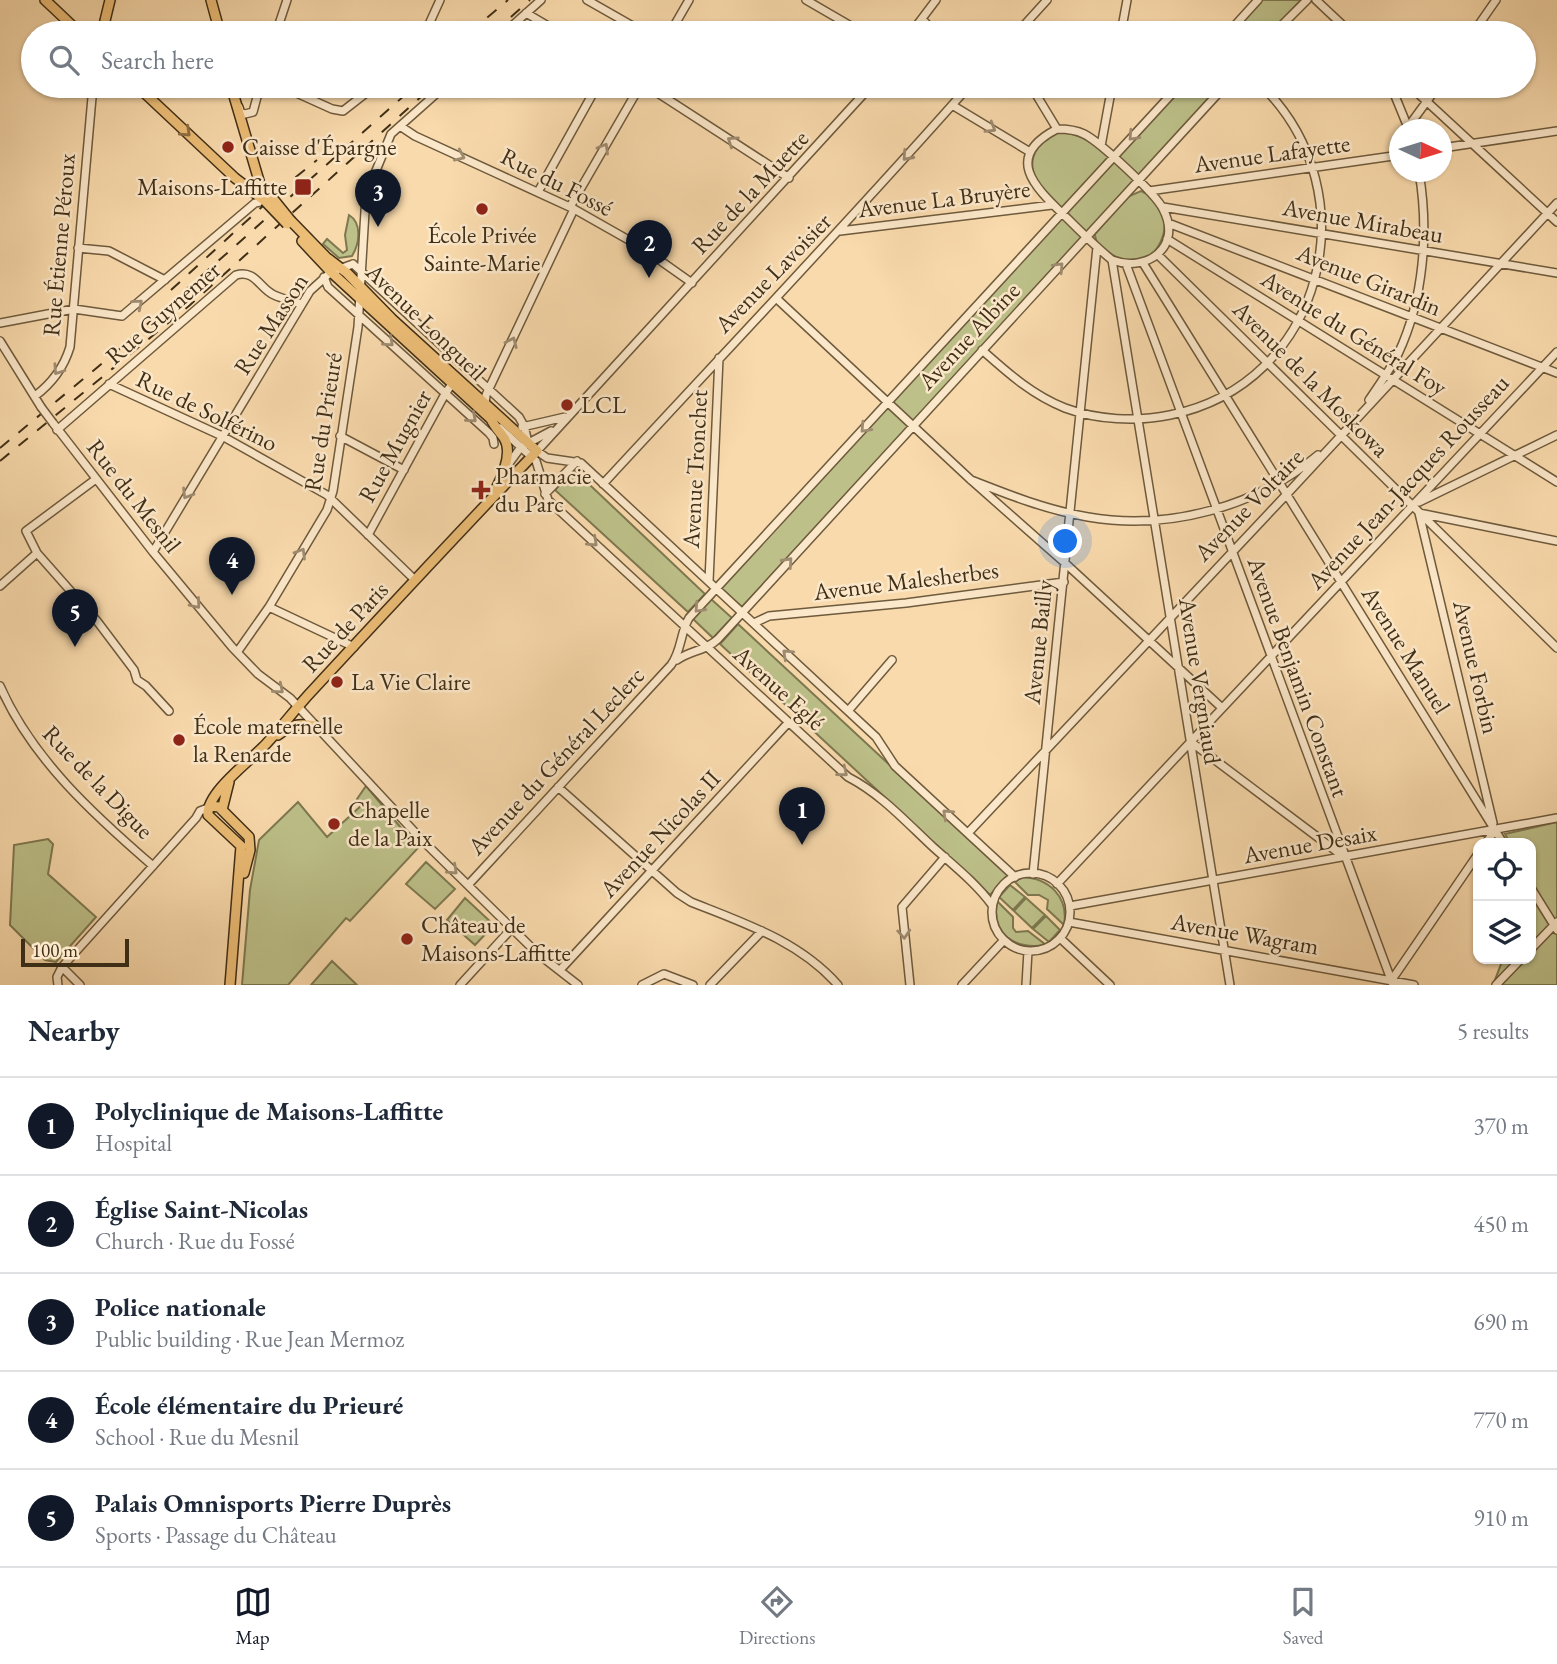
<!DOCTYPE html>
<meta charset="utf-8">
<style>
body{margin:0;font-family:"EB Garamond",serif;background:#f6f6f7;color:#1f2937}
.controls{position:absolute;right:21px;bottom:21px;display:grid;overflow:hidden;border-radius:14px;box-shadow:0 2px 5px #0004}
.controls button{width:63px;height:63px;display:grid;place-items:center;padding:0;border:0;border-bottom:2px solid #e0e1e3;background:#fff;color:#1f2937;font:35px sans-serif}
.compass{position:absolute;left:1389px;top:119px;width:63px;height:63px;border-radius:50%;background:#fff;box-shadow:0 2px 5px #0004;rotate:94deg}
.scale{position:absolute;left:21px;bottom:18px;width:108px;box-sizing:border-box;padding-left:7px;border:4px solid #402f17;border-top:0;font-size:19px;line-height:24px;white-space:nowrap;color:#402f17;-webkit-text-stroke:5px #fbe7c9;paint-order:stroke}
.you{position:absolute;left:1066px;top:542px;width:24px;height:24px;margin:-18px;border:5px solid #fff;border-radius:50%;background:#1a73e8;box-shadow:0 0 0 10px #1a73e833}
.badge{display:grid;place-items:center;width:46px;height:46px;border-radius:50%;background:#111827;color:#fff;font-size:23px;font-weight:700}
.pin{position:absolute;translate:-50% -58px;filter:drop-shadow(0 2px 4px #0008)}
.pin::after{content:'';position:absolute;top:37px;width:24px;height:21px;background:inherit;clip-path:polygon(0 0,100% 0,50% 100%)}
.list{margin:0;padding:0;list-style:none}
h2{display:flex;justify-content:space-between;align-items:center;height:91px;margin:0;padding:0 28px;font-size:30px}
h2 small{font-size:23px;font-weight:400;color:#747a83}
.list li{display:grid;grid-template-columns:46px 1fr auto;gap:21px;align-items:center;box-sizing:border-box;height:98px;padding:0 28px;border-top:2px solid #e0e1e3}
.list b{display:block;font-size:26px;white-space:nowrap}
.list p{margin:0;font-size:23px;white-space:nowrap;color:#747a83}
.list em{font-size:23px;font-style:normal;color:#747a83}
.icon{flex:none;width:38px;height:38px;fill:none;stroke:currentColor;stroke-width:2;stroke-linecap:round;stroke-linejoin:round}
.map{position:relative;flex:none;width:1557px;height:985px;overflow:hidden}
.search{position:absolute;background:#fff;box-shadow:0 2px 5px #0004;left:21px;right:21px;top:21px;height:77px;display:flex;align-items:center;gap:18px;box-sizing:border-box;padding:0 24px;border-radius:38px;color:#747a83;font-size:26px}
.sheet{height:581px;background:#fff}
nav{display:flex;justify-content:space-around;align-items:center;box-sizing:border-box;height:98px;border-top:2px solid #e0e1e3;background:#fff;font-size:19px;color:#747a83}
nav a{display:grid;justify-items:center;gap:4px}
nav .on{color:#111827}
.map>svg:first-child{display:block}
.green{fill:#bdc089;stroke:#7e7850;stroke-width:2}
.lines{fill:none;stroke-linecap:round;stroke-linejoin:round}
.minor-casing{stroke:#6e5a3c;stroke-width:10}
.major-casing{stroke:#402f17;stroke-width:12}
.minor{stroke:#fbe7c9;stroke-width:7}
.major{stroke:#ecbd76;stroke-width:9}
.rail{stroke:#402f17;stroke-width:2;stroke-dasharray:12 12;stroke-linecap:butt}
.minor-bridge-casing{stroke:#6e5a3c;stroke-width:10;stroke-linecap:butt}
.major-bridge-casing{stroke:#402f17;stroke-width:12;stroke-linecap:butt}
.minor-bridge{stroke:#fbe7c9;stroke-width:7}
.major-bridge{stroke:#ecbd76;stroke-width:9}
.oneway{stroke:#9e8b70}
.oneway2{stroke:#8d6f42}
.poi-dot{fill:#8f2418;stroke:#fbe7c9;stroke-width:2.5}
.labels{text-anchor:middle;stroke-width:5;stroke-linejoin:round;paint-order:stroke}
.poi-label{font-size:24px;fill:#402f17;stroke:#fbe7c9;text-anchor:start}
.street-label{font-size:24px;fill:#402f17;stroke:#fbe7c9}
</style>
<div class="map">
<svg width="1557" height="985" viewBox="0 0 1557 985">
<rect width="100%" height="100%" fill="#f9daac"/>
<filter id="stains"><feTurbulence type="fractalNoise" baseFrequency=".00286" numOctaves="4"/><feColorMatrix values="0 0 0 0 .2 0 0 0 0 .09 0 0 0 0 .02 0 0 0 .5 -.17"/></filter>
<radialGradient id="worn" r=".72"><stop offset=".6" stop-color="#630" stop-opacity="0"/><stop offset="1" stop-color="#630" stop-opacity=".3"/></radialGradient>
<path class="green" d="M1262,0H1301L1270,33H1231Z
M1183,86H1222L742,607L721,588Z
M1056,132C1077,132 1095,143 1109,158L1061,209C1034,182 1015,158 1056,132Z
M1141,191C1190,213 1154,288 1107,251C1100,246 1095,242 1095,234L1127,197Z
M349,215C362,223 360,243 352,256L339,258L323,244L327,239L343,253L347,250L345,235Z
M573,469L705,594L688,612L555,490Z
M711,599L732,618L713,638L693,619Z
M738,624L1008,875L990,895L720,644Z
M366,786L418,848L350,921L346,918L288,985H242L250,890L259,840L298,802L327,837L363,804L357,799Z
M1557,822V985H1493L1503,959H1531V843H1510L1505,834Z
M48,839L53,844L48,874L96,917L56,962L45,960L10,925L14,845Z
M426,862L455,889L435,909L406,884Z
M1022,877C1049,878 1069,897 1064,925L1047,909L1048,900L1039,895H1028L1015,882Z
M1010,885L1025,897L1013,910L999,897Z
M465,898L494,925L475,945L447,920Z
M1026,898L1045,915L1032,928L1014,911Z
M997,901L1013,917V928L1016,932L1028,931L1046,945C1015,950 991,935 997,901Z
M1046,916L1060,930L1049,942L1033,929Z
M332,961L357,985H311Z"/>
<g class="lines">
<defs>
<path id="minor" d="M587,0L645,33
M806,0L863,33
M1316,0L1351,33
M526,13L560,33
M922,19L935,33
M276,33L287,0
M425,33L440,0
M504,33L541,0
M670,33L689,0
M911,33L936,0
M1017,33L1047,0
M1121,33L1127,0
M1228,33L1258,0
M1274,33L1307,0
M1473,33L1496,0
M281,86L332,109L343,111L375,86
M647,86L789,178
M871,86L537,451L547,458L581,463L876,737L895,766L1015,877
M1031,86L1057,129
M1391,86L1409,130
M1410,86L1557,222
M952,105L1030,152
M239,107L241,113L245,114L253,112L257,97L263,86
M400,126L415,136L574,209L641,247L692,283
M1408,127L1438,86
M1057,129C1067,129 1076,130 1084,134C1100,142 1156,194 1163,209C1183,247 1147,273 1112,260C1096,247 1082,233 1068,219C1037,189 1001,158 1057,129Z
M1101,146L1112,86
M1442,148L1557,131
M1149,191L1400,155
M538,192L597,86
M570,207L640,86
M1163,207L1557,273
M1168,223L1557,373
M840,231L1052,205
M1167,239L1557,482
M78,248L109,251L165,280
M1158,255L1557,648
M1112,260L1230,985
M1143,263L1503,843
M353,264L519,417L524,426L528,442
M1126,264L1393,985
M324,277L328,287L489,433L493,438L494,444
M776,298L971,480L1065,563L1221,707
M0,323L74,309L122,316L255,203L265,201
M0,341L41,407
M982,350C1008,373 1032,395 1065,408C1097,420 1136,422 1170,415C1324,384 1371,193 1262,86
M109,384L222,436L327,495L415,580
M35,396C51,384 64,367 70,347L93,86
M1369,400C1379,385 1390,370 1398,354C1424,299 1429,231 1419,172
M485,404L486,395L574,209
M53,423L153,552L232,647L258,674L290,698L422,840L537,953L578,985
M522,427L565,417
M500,428L536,461L548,500L848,777C881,794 906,822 933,847C953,865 976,883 992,905
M57,430L236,275C255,269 260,289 274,295C283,299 293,301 302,304
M340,436L404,470
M507,466L521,447L551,431
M971,480C1009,495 1047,510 1088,517C1168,531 1256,507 1318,455
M603,484C725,352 850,221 969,86
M545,494L577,461
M1419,502L1557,435
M368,535L445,394L454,381
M153,552L310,291L331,272L353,264
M37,553L97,621L134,670L137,680L146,686L169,711
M709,581L719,358
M0,586L37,553L26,531L96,479
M269,607L354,647
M754,623L769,616L906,603L1064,582
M238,651L269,607L327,510L333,491L358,327L366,195L391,134L445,86
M677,660C691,650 706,651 718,639L1225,86
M0,686C32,759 94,815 153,866
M848,711L892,660
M1191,742L1344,857
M558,787L677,893L691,902C744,923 799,941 838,985
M1493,823L1419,513L1557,541
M968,833L1286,495L1557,203
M1486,843L1495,830
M992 912a39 39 0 1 1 78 0a39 39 0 1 1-78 0Z
M1033,874L1097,247
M469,884L671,665C682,650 680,633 689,618L1179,86
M1057,884L1557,352
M1531,888L1557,930
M1070,906L1557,818
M1069,922L1414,985
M1060,938L1110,985
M1531,949L1557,922
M62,967L196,818L200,811L208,808
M560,970L788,723
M1391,981L1478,854
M58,985L57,977L62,967L80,985
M460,985L513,927
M642,985L664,974L693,985
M710,985L762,931
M910,985L902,907L945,857
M962,985L1004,940
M1026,985L1028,951
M1496,985L1521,959"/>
<path id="major" d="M45,0L80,33
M211,0L220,33
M102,33L110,0
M137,86L235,178L265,201
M231,86L265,201
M302,241L331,272L491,419C494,426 499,431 504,438C513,452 503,475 496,489
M278,735C291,725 298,723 315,726
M210,806L219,807L249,837
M222,810L229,782
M241,846L208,815C206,793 250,761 266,744C282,727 296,708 311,692C386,611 461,530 537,451L392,319L347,273L326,257L291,221
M244,873L250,850L249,837
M230,985L241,846"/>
</defs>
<use href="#minor" class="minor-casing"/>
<use href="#major" class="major-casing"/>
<use href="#minor" class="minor"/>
<use href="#major" class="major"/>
<path class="rail" d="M469,33L508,0
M493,33L530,0
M171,290L286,185L317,160
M0,448L117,351L415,86
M0,461L190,305L433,86"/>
<defs>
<path id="minor-bridge" d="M41,407L53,423"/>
<path id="major-bridge" d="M270,195L291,221
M265,201L287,224"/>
</defs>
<use href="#minor-bridge" class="minor-bridge-casing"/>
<use href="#major-bridge" class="major-bridge-casing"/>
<use href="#minor-bridge" class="minor-bridge"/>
<use href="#major-bridge" class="major-bridge"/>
</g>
<defs><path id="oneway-chevron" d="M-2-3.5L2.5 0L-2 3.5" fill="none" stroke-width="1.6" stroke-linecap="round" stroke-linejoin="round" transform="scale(1.75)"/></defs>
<g class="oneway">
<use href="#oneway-chevron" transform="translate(991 128) rotate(31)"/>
<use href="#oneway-chevron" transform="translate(1133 136) rotate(133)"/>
<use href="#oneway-chevron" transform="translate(732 141) rotate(-146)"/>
<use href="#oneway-chevron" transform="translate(604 148) rotate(-60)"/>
<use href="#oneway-chevron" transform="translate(460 156) rotate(24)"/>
<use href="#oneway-chevron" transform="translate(907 156) rotate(132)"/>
<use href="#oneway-chevron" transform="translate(1059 267) rotate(-47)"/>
<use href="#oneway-chevron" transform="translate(138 304) rotate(-40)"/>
<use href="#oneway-chevron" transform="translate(389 342) rotate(42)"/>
<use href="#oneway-chevron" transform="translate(512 342) rotate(-66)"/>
<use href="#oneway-chevron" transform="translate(58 370) rotate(124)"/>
<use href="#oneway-chevron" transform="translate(472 418) rotate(41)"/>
<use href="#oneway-chevron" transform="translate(865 428) rotate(133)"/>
<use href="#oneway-chevron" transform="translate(187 494) rotate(121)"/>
<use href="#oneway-chevron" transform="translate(593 542) rotate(43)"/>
<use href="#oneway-chevron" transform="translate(301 553) rotate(-59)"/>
<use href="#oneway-chevron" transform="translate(788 562) rotate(-48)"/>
<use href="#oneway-chevron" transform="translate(196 604) rotate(50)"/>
<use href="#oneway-chevron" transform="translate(699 608) rotate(133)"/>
<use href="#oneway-chevron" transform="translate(787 654) rotate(-137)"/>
<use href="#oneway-chevron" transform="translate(279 689) rotate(40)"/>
<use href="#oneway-chevron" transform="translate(843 772) rotate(39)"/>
<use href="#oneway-chevron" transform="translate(947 814) rotate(-137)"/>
<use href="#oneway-chevron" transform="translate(453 870) rotate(43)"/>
<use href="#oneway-chevron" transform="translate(904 934) rotate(86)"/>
</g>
<use class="oneway2" href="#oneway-chevron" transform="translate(186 132) rotate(43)"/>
<g class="poi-dot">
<circle cx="228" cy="147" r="7"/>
<rect x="294" y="178" width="18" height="18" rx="3.5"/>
<circle cx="482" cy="209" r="7"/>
<circle cx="567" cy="405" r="7"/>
<path d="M477.5 479.5h7v7h7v7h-7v7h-7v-7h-7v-7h7z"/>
<circle cx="337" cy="682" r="7"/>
<circle cx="179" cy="740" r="7"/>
<circle cx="334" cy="824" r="7"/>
<circle cx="407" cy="939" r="7"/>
</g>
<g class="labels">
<g class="poi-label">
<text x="242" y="155">Caisse d'Épargne</text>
<text x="287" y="195" text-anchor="end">Maisons-Laffitte</text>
<text x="482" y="243" text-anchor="middle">École Privée<tspan x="482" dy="28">Sainte-Marie</tspan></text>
<text x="581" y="413">LCL</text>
<text x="495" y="484">Pharmacie<tspan x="495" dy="28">du Parc</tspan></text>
<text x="351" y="690">La Vie Claire</text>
<text x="193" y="734">École maternelle<tspan x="193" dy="28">la Renarde</tspan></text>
<text x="348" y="818">Chapelle<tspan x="348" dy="28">de la Paix</tspan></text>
<text x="421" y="933">Château de<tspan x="421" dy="28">Maisons-Laffitte</tspan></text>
</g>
<g class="street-label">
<text transform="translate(1272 154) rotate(-8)" y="8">Avenue Lafayette</text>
<text transform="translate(557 182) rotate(27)" y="8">Rue du Fossé</text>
<text transform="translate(750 192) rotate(-47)" y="8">Rue de la Muette</text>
<text transform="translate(944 199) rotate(-7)" y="8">Avenue La Bruyère</text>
<text transform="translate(1363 221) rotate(10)" y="8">Avenue Mirabeau</text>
<text transform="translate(59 245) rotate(-85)" y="8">Rue Étienne Péroux</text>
<text transform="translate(773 273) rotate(-46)" y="8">Avenue Lavoisier</text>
<text transform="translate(1369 280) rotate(22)" y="8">Avenue Girardin</text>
<text transform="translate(163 313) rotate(-41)" y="8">Rue Guynemer</text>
<text transform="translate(426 322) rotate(44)" y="8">Avenue Longueil</text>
<text transform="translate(271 324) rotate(-57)" y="8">Rue Masson</text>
<text transform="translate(1354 333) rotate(32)" y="8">Avenue du Général Foy</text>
<text transform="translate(969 336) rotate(-47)" y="8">Avenue Albine</text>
<text transform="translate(1311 379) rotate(45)" y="8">Avenue de la Moskowa</text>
<text transform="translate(207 411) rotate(26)" y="8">Rue de Solférino</text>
<text transform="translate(323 422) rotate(-81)" y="8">Rue du Prieuré</text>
<text transform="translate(395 446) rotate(-61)" y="8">Rue Mugnier</text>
<text transform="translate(695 469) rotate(-87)" y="8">Avenue Tronchet</text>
<text transform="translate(1408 482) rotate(-47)" y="8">Avenue Jean-Jacques Rousseau</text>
<text transform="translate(134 496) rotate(52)" y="8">Rue du Mesnil</text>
<text transform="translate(1249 505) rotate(-46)" y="8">Avenue Voltaire</text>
<text transform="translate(906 581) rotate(-7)" y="8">Avenue Malesherbes</text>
<text transform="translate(345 627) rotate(-47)" y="8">Rue de Paris</text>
<text transform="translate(1038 642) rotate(-84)" y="8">Avenue Bailly</text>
<text transform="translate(1406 650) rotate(58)" y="8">Avenue Manuel</text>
<text transform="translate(1476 667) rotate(77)" y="8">Avenue Forbin</text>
<text transform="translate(1298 677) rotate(70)" y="8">Avenue Benjamin Constant</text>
<text transform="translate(1200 681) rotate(81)" y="8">Avenue Vergniaud</text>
<text transform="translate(779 688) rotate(42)" y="8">Avenue Eglé</text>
<text transform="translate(556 761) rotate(-47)" y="8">Avenue du Général Leclerc</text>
<text transform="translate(98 782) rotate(46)" y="8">Rue de la Digue</text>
<text transform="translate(660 834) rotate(-47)" y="8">Avenue Nicolas II</text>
<text transform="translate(1310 844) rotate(-10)" y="8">Avenue Desaix</text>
<text transform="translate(1245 934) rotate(10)" y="8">Avenue Wagram</text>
</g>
</g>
<rect width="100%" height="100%" filter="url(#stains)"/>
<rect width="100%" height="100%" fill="url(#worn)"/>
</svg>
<div class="controls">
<button><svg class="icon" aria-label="locate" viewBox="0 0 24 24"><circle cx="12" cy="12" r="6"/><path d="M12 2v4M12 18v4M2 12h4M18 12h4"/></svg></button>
<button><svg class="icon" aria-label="layers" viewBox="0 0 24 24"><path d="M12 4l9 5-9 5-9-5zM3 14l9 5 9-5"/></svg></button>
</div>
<svg class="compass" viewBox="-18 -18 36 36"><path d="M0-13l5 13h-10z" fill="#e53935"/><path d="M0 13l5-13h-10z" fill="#747a83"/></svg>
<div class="scale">100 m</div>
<div class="you"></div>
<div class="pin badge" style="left:802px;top:845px">1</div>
<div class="pin badge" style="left:649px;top:278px">2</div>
<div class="pin badge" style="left:378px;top:227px">3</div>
<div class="pin badge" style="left:232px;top:595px">4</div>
<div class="pin badge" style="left:75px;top:647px">5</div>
<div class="search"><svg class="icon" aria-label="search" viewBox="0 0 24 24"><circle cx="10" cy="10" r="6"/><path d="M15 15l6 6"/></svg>Search here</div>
</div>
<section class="sheet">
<h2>Nearby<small>5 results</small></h2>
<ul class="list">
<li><span class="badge">1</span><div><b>Polyclinique de Maisons-Laffitte</b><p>Hospital</p></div><em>370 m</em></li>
<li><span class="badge">2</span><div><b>Église Saint-Nicolas</b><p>Church · Rue du Fossé</p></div><em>450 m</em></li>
<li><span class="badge">3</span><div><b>Police nationale</b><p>Public building · Rue Jean Mermoz</p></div><em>690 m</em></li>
<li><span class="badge">4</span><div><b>École élémentaire du Prieuré</b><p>School · Rue du Mesnil</p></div><em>770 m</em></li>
<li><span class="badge">5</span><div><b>Palais Omnisports Pierre Duprès</b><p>Sports · Passage du Château</p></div><em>910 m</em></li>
</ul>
</section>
<nav>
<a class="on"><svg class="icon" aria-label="map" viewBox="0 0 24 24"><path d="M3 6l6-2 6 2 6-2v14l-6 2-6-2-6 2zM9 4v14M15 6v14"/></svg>Map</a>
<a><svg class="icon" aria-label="directions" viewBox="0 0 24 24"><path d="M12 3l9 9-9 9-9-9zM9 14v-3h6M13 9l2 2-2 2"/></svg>Directions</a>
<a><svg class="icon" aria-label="saved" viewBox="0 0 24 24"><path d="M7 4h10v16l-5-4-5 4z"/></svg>Saved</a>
</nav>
